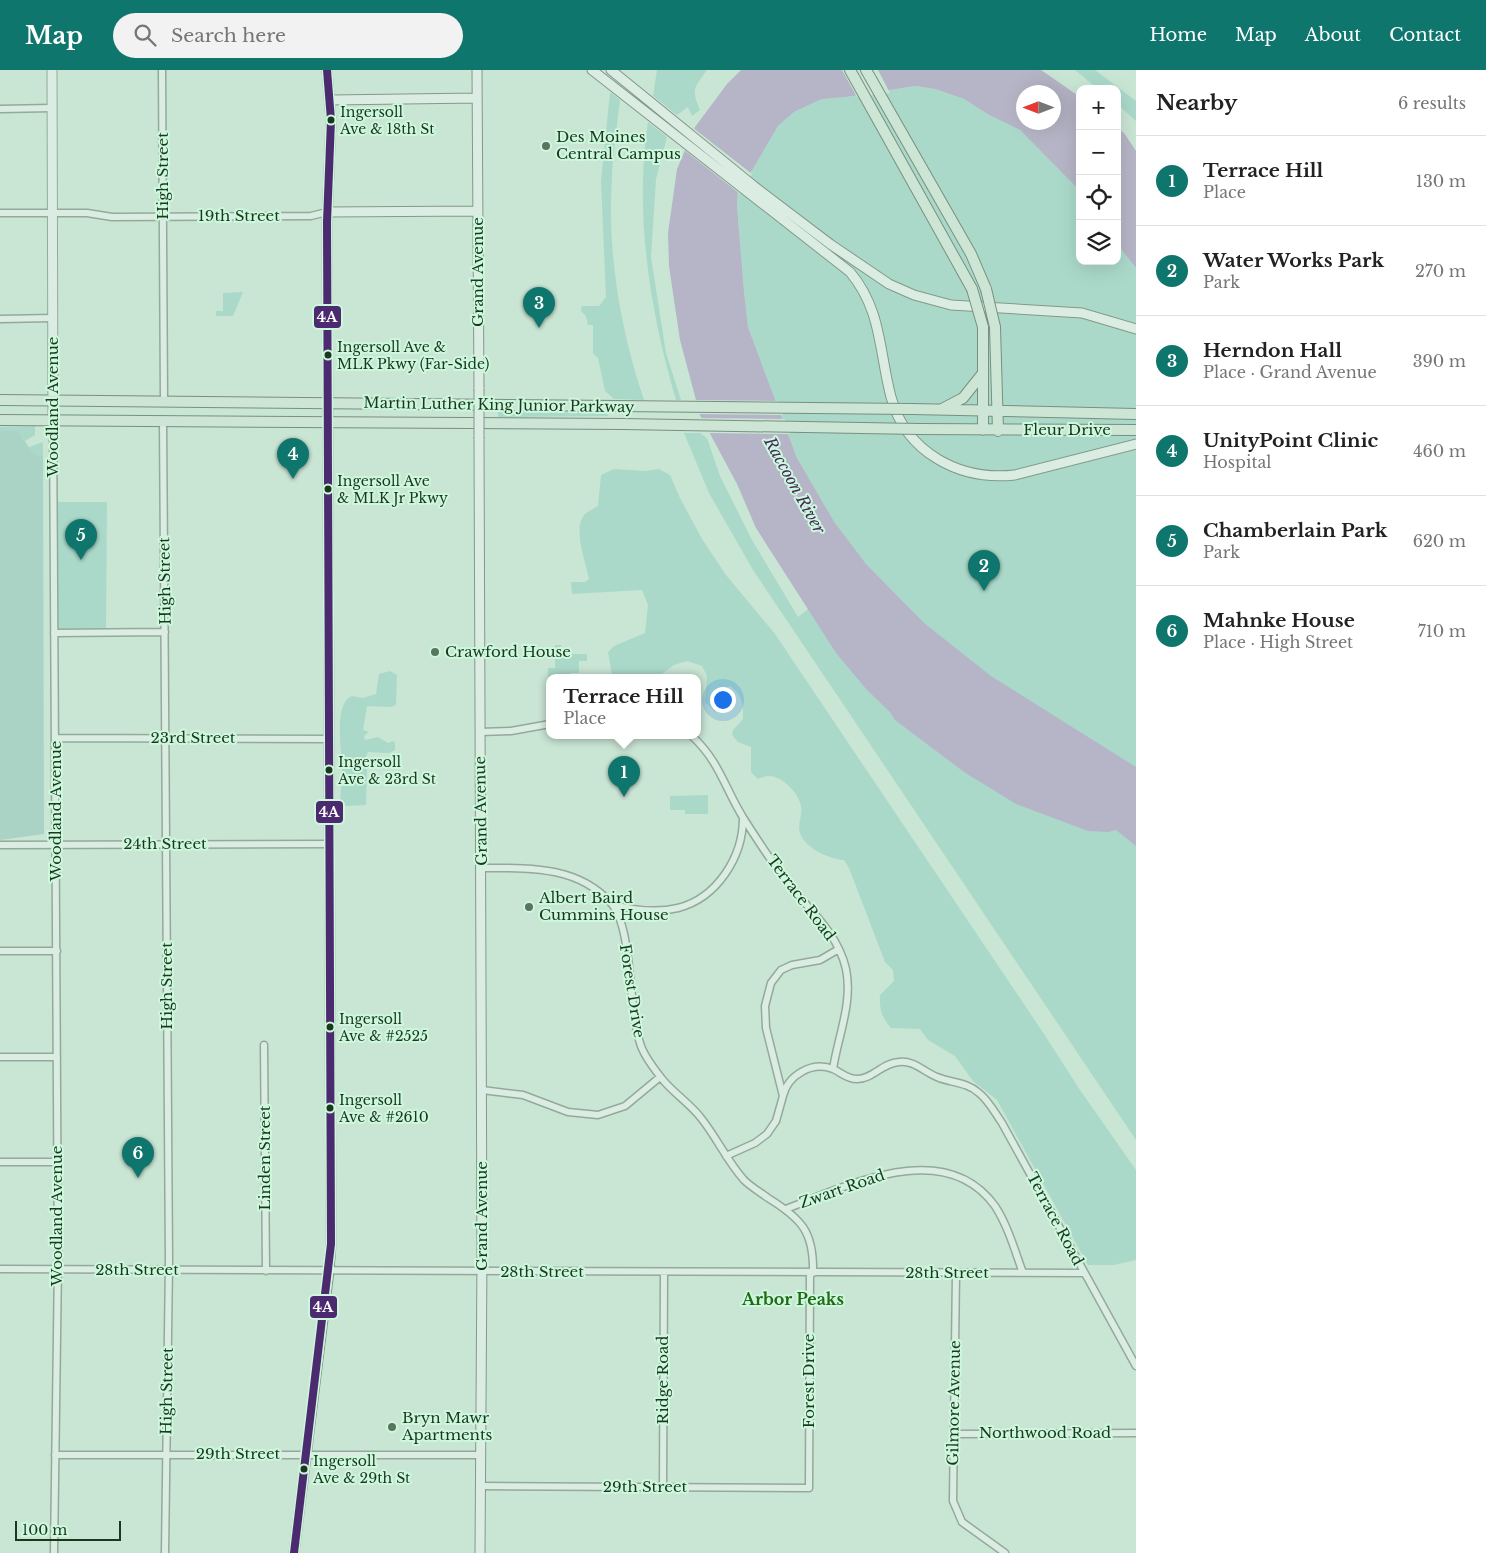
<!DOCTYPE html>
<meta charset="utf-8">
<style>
body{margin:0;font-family:"Libre Baskerville",serif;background:#f2f2f2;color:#222}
.controls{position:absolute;right:15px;top:15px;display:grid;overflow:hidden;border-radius:10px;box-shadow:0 5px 20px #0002}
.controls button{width:45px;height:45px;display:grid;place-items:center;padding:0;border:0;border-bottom:1px solid #e0e0e0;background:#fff;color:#222;font:25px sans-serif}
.compass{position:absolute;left:1016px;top:15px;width:45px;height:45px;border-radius:50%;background:#fff;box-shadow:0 5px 20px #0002;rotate:270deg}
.scale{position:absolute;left:15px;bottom:12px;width:106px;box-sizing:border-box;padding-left:5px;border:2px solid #1b381f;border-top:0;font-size:14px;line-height:18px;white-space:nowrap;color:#1b381f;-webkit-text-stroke:4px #cdf8dd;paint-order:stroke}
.you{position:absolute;left:722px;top:629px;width:18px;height:18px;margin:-12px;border:4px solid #fff;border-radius:50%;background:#1a73e8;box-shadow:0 0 0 8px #1a73e833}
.badge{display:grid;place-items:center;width:32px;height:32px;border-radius:50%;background:#0f766e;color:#fff;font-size:16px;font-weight:700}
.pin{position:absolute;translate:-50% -41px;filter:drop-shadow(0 1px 2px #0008)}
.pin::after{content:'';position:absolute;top:26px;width:18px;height:15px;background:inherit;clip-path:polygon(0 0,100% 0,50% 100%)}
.popup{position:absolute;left:546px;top:604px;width:155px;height:65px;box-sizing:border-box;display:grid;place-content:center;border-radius:10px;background:#fff;filter:drop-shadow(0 1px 4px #0005);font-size:16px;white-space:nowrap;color:#767676}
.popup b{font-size:19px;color:#222}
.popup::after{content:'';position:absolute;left:50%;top:100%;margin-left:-10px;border:10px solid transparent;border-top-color:#fff}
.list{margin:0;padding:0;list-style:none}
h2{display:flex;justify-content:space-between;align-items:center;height:65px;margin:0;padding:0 20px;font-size:21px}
h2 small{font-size:16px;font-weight:400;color:#767676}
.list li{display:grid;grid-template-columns:32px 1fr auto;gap:15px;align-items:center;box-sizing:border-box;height:90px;padding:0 20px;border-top:1px solid #e0e0e0}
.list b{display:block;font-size:19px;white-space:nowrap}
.list p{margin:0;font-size:16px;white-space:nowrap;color:#767676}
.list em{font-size:16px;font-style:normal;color:#767676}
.icon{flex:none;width:28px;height:28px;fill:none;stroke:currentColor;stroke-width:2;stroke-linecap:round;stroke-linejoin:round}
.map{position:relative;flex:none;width:1136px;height:1483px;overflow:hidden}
header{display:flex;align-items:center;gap:30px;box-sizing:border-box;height:70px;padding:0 25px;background:#0f766e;color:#fff}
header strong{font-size:24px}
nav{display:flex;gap:28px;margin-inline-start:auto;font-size:18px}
.search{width:350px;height:45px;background:#f2f2f2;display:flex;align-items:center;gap:12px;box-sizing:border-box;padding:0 18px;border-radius:28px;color:#767676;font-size:19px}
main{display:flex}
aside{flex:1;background:#fff}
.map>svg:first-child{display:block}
.green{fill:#aad9ca}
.cemetery{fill:#aad3c5}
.water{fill:#b5b5c7;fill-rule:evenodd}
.pier{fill:#c9e5d4}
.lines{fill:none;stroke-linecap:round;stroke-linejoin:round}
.minor-casing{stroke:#93aa9a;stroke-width:9}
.tertiary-casing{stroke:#93aa9a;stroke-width:11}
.secondary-casing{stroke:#839989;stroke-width:11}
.primary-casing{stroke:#798f7f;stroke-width:12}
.minor{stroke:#dbede2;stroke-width:6}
.tertiary{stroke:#dbede2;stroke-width:9}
.secondary{stroke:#dbede2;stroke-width:9}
.primary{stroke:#cce5d5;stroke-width:10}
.secondary-bridge-casing{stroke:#839989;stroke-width:11;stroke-linecap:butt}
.primary-bridge-casing{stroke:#798f7f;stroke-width:12;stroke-linecap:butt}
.secondary-bridge{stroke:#dbede2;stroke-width:9}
.primary-bridge{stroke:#cce5d5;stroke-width:10}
.bus-1-casing{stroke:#cdf8dd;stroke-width:11}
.bus-1{stroke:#4c2a6f;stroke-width:8}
.bus-dot{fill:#1b381f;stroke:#cdf8dd;stroke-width:2}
.poi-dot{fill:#58755e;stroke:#cdf8dd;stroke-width:2}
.labels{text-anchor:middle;stroke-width:4;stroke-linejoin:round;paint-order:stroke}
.bus-label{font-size:14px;fill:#1b381f;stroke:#cdf8dd;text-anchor:start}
.poi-label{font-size:15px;fill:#1b381f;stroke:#cdf8dd;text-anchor:start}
.street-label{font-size:15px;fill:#1b381f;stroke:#cdf8dd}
.water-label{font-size:16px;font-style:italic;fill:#46285a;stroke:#cdf8dd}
.neighbourhood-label{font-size:16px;font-weight:bold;fill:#216916;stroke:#cdf8dd}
.line-badge{stroke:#cdf8dd;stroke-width:2}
.badge-label{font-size:14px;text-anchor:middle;font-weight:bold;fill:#fff}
</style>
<header>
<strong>Map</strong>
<div class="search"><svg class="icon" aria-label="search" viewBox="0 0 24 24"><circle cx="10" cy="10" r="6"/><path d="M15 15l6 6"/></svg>Search here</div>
<nav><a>Home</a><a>Map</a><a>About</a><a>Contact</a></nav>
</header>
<main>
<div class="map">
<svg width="1136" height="1483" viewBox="0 0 1136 1483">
<rect width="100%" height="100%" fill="#c9e5d4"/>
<path class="green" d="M657,0H707C694,18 691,19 700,40L692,46L688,37L677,45L653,26Z
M1075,0H1095L1136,31V51L1117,34V19H1098Z
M915,16L935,19L964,29L989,45L1020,60L1080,121V191H1117V174L1136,198V1070L753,500L709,423L684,363H700L707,368L720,406L752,470L798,547L865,494L835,453L797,388L748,257L744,221L737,136L738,119L753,99L778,56L794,42L822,29L846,27Z
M610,22L620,30C617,56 613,81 612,107C607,181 620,259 644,330L614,329L605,321L598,288L593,284V255H588L586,246L581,241L582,236H599L606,227L601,111Z
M648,52L667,67L656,109L651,187L666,283L681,330H676C650,241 634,144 648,52Z
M243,222L233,246H216V241H223V223Z
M498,342L596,343L608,344V346L498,347Z
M35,356V365L25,371L18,361H0V357Z
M43,372V386H34L29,377Z
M614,399L646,401L659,399L670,405L680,428L702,469L726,505L775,564L1044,964L1080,1020L1136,1100V1190L1114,1195H1088L997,1030L973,1011L955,986L928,970L920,959L891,958C882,948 879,939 880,925L894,911L893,900L885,892L849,798L844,790C829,789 805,778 800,763C797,753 803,745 801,736C799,723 782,706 769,706C765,706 761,708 758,709L751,702V677L738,672L732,665L733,660L743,649C743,635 743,625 730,616L724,619L715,642L705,632L707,606L702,596L687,591L674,595L656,608H615L612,605L608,582L614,576L645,563L648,535L642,520L572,524L571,512H585L589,509C586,493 572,457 585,444C588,441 594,439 598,436L601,405Z
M57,432H107L106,560L54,563Z
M555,575H561V584H587V591H579V603H571V607H548V598H555Z
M390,601L397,605L396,635L391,637L367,636L363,660L369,662L364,666L365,670L378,667L388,673L393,671L395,673V680L389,683L368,682L364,691L367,697L366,735L346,736L340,730C341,720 342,709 342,699C342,681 333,634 352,626L363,628L376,624L379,604Z
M708,725V744H685V740H670V726Z"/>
<path class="cemetery" d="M0,361H18L34,385L43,386L44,764L0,770Z"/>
<path class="water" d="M741,0H1041L1080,27V121L1020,60L989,45L964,29L935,19L915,16L846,27L822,29L794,42L778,56L753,99L738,119L737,136L744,221L748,257L797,388L835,453L866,494L924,553L991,606L1136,697V776L1116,760L1108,762L1088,761L1016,734L964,702L895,650L890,642L867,620L836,583L756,458L737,414L700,345L680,270L669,196L668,163L677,99L695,57L727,14ZM1024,22H1054V52H1024Z
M1117,57L1124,63L1136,81V198L1117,174Z"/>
<path class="pier" d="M842,0H878L890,23L857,27Z
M692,57L752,104L741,120L740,124L683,79Z
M693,330L778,331L783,345L697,344Z
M699,348L785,349L790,364L707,363Z"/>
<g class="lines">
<defs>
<path id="minor" d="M162,0L164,331
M0,39L52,38
M0,143H87L112,147L311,146L327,142
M0,249L53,248
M53,349L58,1193L54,1483
M163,350L169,1192L165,1483
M54,563L165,562
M480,662L511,661L550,654
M692,666C720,692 725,719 744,749C758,771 773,794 789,815C811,841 838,864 846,899C853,933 838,966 833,999
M56,668L329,669
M0,775L330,774
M481,798C527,798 577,795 611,833C633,857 628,938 640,973C643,984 652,996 659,1005C670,1021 689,1032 701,1048C717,1068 727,1091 744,1110C751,1117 760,1122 768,1128C802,1149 814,1162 813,1203
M613,835C633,840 657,843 678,838C717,828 743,787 743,748
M0,881H57
M264,975L266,1201
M0,987H57
M482,1020L523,1025L568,1042L598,1045L625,1036L660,1007
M783,1026C788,1005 812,991 833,999C842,1003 847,1009 857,1009C873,1009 882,993 899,992C914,990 924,1002 937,1007C951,1013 967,1012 979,1023C989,1031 995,1043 1002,1053L1136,1296
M726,1086L755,1073L767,1064L776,1051L783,1026L766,958L765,936L771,913L781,900L792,895L820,890L839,879
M0,1092H57
M786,1139C847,1116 945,1066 995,1136C1008,1156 1015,1181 1023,1203
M0,1199L1083,1203
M956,1203L953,1431L962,1452L1005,1483
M954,1364L1136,1363
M55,1385H481
M481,1416L809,1418L810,1203
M663,1418L664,1203"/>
<path id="tertiary" d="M52,0L53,349"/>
<path id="secondary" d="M477,0L479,319
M592,0L850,202C882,240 879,282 891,327C906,383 960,411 1015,405L1136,374
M611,0L755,117L830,174L889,214L914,225L951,235L1082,243L1136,259
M331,30L477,28
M327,142L478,141
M479,369L482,1187L480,1483
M294,1483L329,1201L331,1174L327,152L331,50L327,0"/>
<path id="primary" d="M850,0L972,219
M866,0L971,184L986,219
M983,257V360
M995,257L998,361
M0,330L617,336
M912,339L1136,344
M942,339L963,328L983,303
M0,350L623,354
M919,359L1136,360"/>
</defs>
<use href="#minor" class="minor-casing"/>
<use href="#tertiary" class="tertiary-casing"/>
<use href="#secondary" class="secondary-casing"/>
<use href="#primary" class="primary-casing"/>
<use href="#minor" class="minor"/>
<use href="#tertiary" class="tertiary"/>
<use href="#secondary" class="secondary"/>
<use href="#primary" class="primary"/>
<defs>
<path id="secondary-bridge" d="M479,319V369"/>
<path id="primary-bridge" d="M972,219L983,257
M986,219L995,257
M617,336L912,339
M623,354L919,359"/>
</defs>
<use href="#secondary-bridge" class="secondary-bridge-casing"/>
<use href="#primary-bridge" class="primary-bridge-casing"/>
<use href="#secondary-bridge" class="secondary-bridge"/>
<use href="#primary-bridge" class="primary-bridge"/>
<defs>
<path id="bus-1" d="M294,1483L331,1174L327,152L331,50L327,0"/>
</defs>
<use href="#bus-1" class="bus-1-casing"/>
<use href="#bus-1" class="bus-1"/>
</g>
<g class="bus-dot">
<circle cx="331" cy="50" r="4.5"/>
<circle cx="328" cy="285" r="4.5"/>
<circle cx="328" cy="419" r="4.5"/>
<circle cx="329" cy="700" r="4.5"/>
<circle cx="330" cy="957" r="4.5"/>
<circle cx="330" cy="1038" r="4.5"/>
<circle cx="304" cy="1399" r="4.5"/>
</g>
<g class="poi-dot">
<circle cx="546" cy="76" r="5"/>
<circle cx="435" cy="582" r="5"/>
<circle cx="529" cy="837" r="5"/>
<circle cx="392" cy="1357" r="5"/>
</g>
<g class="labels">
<g class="bus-label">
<text x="340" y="47">Ingersoll<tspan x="340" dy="17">Ave &amp; 18th St</tspan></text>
<text x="337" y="282">Ingersoll Ave &amp;<tspan x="337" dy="17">MLK Pkwy (Far-Side)</tspan></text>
<text x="337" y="416">Ingersoll Ave<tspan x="337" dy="17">&amp; MLK Jr Pkwy</tspan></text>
<text x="338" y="697">Ingersoll<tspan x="338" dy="17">Ave &amp; 23rd St</tspan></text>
<text x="339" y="954">Ingersoll<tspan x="339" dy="17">Ave &amp; #2525</tspan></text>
<text x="339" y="1035">Ingersoll<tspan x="339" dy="17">Ave &amp; #2610</tspan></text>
<text x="313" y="1396">Ingersoll<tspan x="313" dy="17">Ave &amp; 29th St</tspan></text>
</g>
<g class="poi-label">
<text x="556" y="72">Des Moines<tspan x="556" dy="17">Central Campus</tspan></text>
<text x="445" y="587">Crawford House</text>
<text x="539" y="833">Albert Baird<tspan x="539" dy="17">Cummins House</tspan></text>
<text x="402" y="1353">Bryn Mawr<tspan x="402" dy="17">Apartments</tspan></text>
</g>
<g class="street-label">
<text transform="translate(163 106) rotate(-90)" y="5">High Street</text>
<text x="239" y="151">19th Street</text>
<text transform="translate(478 202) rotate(-90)" y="5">Grand Avenue</text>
<text transform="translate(499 335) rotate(1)" y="5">Martin Luther King Junior Parkway</text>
<text transform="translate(53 337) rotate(-90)" y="5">Woodland Avenue</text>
<text x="1067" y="365">Fleur Drive</text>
<text transform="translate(165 511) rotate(-91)" y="5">High Street</text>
<text x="193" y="673">23rd Street</text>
<text transform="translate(56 741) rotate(-90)" y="5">Woodland Avenue</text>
<text transform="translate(481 741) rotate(-91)" y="5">Grand Avenue</text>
<text x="165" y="779">24th Street</text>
<text transform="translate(801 828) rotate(53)" y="5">Terrace Road</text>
<text transform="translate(167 916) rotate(-90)" y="5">High Street</text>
<text transform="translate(632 921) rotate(81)" y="5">Forest Drive</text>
<text transform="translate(265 1088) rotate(-90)" y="5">Linden Street</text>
<text transform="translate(842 1119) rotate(-19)" y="5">Zwart Road</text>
<text transform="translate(57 1146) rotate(-90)" y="5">Woodland Avenue</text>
<text transform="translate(482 1146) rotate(-90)" y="5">Grand Avenue</text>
<text transform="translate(1055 1149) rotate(62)" y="5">Terrace Road</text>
<text x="137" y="1205">28th Street</text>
<text x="542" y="1207">28th Street</text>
<text x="947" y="1208">28th Street</text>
<text transform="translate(663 1310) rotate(-90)" y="5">Ridge Road</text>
<text transform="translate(809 1311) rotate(-90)" y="5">Forest Drive</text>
<text transform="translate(167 1321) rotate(-89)" y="5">High Street</text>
<text transform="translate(954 1333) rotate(-89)" y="5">Gilmore Avenue</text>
<text x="1045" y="1368">Northwood Road</text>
<text x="238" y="1389">29th Street</text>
<text x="645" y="1422">29th Street</text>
</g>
<g class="water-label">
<text transform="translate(795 415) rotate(61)" y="6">Raccoon River</text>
</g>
<g class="neighbourhood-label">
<text x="793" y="1235">Arbor Peaks</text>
</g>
</g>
<g class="line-badge">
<rect x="313" y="235" width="29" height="24" rx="5" fill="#4c2a6f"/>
<rect x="315" y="730" width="29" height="24" rx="5" fill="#4c2a6f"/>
<rect x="309" y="1225" width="29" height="24" rx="5" fill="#4c2a6f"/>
</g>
<g class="badge-label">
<text x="327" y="252">4A</text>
<text x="329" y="747">4A</text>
<text x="323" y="1242">4A</text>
</g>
</svg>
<div class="controls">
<button>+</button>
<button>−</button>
<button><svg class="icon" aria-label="locate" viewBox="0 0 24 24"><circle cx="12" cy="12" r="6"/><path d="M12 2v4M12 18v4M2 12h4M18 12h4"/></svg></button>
<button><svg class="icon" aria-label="layers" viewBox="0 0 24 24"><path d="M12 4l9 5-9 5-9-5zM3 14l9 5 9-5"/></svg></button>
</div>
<svg class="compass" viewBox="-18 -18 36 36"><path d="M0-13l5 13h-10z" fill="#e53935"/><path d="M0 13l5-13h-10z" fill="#767676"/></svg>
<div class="scale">100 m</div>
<div class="you"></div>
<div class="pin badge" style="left:624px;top:727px">1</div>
<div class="popup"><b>Terrace Hill</b>Place</div>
<div class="pin badge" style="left:984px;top:521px">2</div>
<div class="pin badge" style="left:539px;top:258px">3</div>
<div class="pin badge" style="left:293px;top:409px">4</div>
<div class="pin badge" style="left:81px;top:490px">5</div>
<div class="pin badge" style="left:138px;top:1108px">6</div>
</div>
<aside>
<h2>Nearby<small>6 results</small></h2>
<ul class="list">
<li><span class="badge">1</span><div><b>Terrace Hill</b><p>Place</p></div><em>130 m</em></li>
<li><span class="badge">2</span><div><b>Water Works Park</b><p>Park</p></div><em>270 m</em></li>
<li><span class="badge">3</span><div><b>Herndon Hall</b><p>Place · Grand Avenue</p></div><em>390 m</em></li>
<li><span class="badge">4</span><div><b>UnityPoint Clinic</b><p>Hospital</p></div><em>460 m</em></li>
<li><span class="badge">5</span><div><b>Chamberlain Park</b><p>Park</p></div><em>620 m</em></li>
<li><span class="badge">6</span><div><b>Mahnke House</b><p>Place · High Street</p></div><em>710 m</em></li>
</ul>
</aside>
</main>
